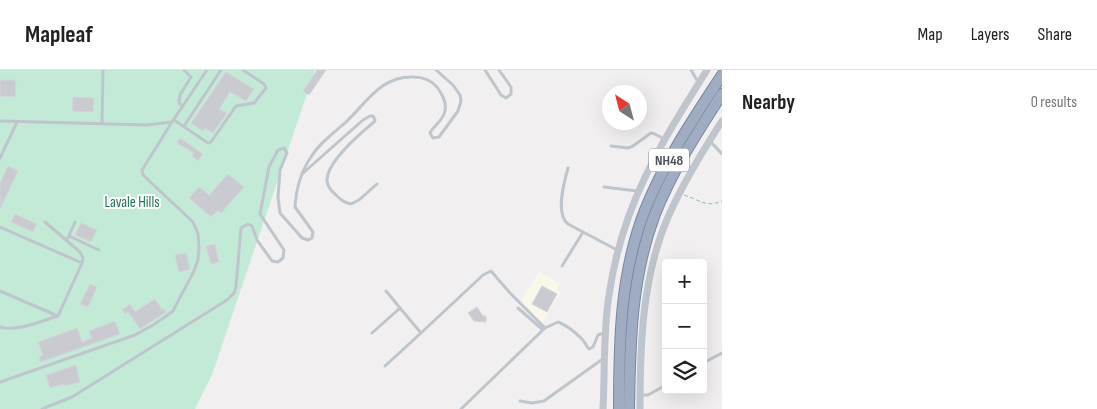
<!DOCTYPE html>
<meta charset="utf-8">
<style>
body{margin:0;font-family:"Sofia Sans Condensed",sans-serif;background:#f6f6f6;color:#222}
.controls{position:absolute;right:15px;bottom:15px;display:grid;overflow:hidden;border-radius:5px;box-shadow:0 5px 20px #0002}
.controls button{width:45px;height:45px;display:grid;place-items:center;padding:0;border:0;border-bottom:1px solid #e0e0e0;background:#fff;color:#222;font:25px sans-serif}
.compass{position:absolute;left:602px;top:15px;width:45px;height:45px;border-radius:50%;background:#fff;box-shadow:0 5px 20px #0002;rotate:324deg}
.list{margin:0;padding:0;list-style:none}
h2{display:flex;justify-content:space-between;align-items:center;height:65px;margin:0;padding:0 20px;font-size:21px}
h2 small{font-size:16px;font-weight:400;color:#767676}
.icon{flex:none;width:28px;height:28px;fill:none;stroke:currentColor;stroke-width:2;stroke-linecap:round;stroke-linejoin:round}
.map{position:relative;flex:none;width:722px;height:339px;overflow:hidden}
header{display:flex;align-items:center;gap:30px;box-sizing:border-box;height:70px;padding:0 25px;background:#fff;border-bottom:1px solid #e0e0e0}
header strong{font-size:24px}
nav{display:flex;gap:28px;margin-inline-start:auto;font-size:18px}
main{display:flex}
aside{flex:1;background:#fff}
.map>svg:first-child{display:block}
.commercial{fill:#faf7eb}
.green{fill:#c3ead7}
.building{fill:#c9cbd1;stroke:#d4d5da}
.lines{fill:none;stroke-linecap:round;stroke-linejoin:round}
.trunk-casing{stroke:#7887a4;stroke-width:12}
.path{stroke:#7fc4aa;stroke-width:1;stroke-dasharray:4 2.5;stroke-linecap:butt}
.service{stroke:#bfc5cc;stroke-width:3}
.tertiary{stroke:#bfc5cc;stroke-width:7}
.trunk{stroke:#a0acc1;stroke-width:10}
.labels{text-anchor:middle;stroke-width:4;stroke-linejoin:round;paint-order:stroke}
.shield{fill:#fff;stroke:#80848c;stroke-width:1}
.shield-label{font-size:14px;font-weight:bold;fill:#49505a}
.park-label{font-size:15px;fill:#227355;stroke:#fff}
</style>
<header>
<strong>Mapleaf</strong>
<nav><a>Map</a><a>Layers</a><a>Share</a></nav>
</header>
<main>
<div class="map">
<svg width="722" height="339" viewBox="0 0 722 339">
<rect width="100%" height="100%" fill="#f1efef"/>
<path class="commercial" d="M539,202L560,213L557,220L561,222L542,254L520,233Z"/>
<path class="green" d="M0,0H315L212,305L195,339H0Z"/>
<path class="building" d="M317,0H326L309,25L303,21Z
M226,2L254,19L246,31L230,22L219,39L227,43L213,63L205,58L203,61L191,53Z
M0,10H16L15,27L0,26Z
M73,27L94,28L93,42L72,41Z
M180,68L203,84L198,91L192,86L194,83L177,73Z
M8,96L18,101L0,139V113Z
M228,104L244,117L221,143L218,140L211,147L189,128L199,117L209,125Z
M15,144L37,154L33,162L11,152Z
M81,153L97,160L91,172L75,165Z
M215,174L219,192L211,194L206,176Z
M186,183L190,199L179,202L175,185Z
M90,214L97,217L88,237L80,234Z
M542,216L557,224L547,242L532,234Z
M155,229L162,240L164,239L166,242L140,259L128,242L125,244L122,240L130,234L135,242Z
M477,237L483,246H486V252L474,251L468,243Z
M115,251L120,264L41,292L39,287L43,285L38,272L77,258L82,272L92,268L89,261Z
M76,295L80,312L65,316L64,314L50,318L46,305Z"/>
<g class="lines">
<defs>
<path id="trunk" d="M619,339C619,271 620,204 645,140C664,92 694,48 722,5
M629,339C630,273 631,207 655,144C672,101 697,63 722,24"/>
</defs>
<use href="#trunk" class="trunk-casing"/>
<path class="path" d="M684,125C700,130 706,138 722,131"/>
<path class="service" d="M485,0L501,25L506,28L511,24V17L499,0
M691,0L698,12
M183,36L179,33L180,25L191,7L184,0
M174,50L208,73L211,72L236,36L254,33L266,18L264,14L243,0
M0,51L146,55L172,52L207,0
M102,53L103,0
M184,56L221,0
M710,71L722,84
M611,76L628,78L633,76L651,63L655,64L664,69
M0,88L17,52
M568,98C564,112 555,144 568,154L617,180
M302,104L363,50L370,46H373L375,50L374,52C361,63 326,92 327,111C328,117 331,121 335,124C340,129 344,133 351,134L359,130L377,114
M604,117L637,121
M45,152L80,182L83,188L82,193
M0,157L82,193L58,246L0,221
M69,166L99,180
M67,170L75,152
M562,196L583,162
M386,221L400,238
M518,238L543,260
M0,257C13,262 44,251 57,246
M372,263L400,238L421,263L483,205L491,201L510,223L545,258L558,252C566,255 576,263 582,269C585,272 586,276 589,279L593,277L598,265L604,263
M703,293L722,283
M385,296L421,263
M0,312L135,265L155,254L173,241L194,201L198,190L199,178L198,164L193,152L143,105L142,100L172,52
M640,325H648L666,315
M520,331L532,333L544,331L604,288
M42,339L72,327L227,230L234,223L236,217L241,158L248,154L252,156L257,170L272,191L278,192L283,188L284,180L260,144L269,97L278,80L284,78L287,83L280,100L278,127L280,143L302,168L308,170L312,168L313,162L295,137C296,119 300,103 311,87C319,73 334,63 346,52C367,32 381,6 413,7C422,7 431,10 437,17C442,24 447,32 445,41C443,51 434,55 430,63L433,68L439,67L458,41L461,31L460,25L453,15L436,0
M461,339L545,258"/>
<path class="tertiary" d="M603,339C605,301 603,263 609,225C622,135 660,75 707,0
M640,339C640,275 642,207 668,147C683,113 702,82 722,51"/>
<use href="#trunk" class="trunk"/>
</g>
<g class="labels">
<rect class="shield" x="649" y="78.5" width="40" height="23" rx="4"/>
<g class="shield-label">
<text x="669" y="95">NH48</text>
</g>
<g class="park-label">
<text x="132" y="137">Lavale Hills</text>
</g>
</g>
</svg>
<div class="controls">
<button>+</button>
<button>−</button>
<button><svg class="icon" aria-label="layers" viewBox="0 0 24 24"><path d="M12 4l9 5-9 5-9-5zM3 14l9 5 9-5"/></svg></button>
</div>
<svg class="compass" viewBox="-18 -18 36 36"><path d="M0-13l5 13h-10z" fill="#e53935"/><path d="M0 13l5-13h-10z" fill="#767676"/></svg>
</div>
<aside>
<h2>Nearby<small>0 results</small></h2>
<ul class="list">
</ul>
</aside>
</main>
